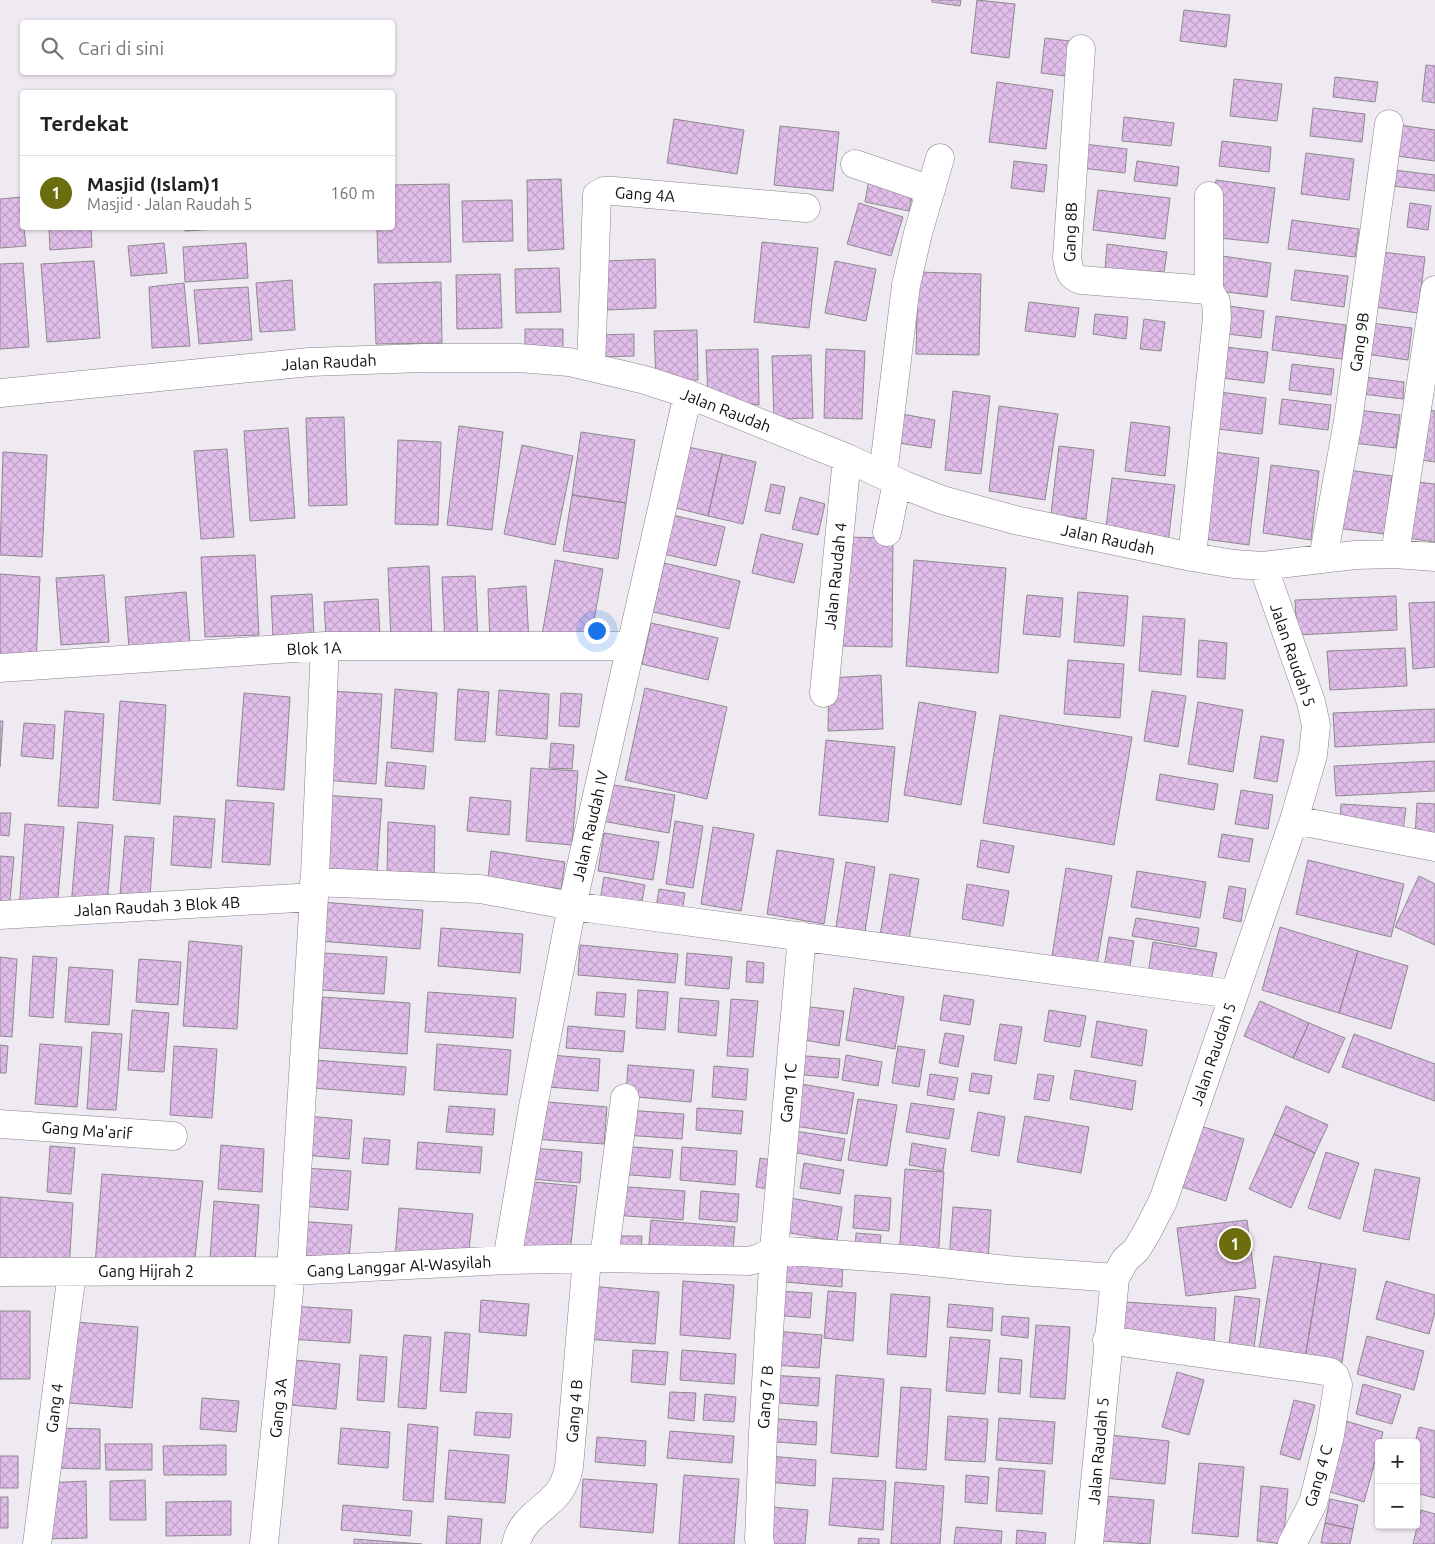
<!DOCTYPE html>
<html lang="id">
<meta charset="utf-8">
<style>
body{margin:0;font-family:Ubuntu,sans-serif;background:#f2f2f2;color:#222}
.controls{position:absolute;right:15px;bottom:15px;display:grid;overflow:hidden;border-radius:5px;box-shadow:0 1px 4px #0004}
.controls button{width:45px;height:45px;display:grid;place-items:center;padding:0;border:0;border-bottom:1px solid #e0e0e0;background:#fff;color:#222;font:25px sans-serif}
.you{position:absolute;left:596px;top:630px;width:18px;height:18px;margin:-12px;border:4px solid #fff;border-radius:50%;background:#1a73e8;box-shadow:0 0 0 8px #1a73e833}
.badge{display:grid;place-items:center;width:32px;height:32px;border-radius:50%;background:#6b6d0e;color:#fff;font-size:16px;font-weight:700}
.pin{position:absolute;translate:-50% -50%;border:2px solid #fff;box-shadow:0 1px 5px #0006}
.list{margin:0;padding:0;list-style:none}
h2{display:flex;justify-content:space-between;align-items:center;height:65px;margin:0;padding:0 20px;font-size:21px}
h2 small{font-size:16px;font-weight:400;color:#767676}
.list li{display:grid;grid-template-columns:32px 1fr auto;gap:15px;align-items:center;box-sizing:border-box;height:75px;padding:0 20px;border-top:1px solid #e0e0e0}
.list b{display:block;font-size:19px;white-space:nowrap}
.list p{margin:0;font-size:16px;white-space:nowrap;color:#767676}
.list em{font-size:16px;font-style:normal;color:#767676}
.icon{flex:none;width:28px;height:28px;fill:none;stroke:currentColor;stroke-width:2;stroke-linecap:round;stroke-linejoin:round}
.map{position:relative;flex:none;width:1435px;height:1544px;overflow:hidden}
.search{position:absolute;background:#fff;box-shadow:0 1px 4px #0004;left:20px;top:20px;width:375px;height:55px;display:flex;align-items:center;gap:12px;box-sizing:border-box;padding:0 18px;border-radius:5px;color:#767676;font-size:19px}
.panel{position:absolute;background:#fff;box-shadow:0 1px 4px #0004;left:20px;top:90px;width:375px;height:140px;border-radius:5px}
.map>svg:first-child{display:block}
.building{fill:url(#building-cross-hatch);stroke:#8e898f}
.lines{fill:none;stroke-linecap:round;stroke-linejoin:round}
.minor-casing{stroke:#868187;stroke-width:29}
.minor{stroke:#fff;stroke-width:28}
.labels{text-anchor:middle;stroke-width:5;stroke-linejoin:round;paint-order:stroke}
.street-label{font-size:16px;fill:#0e0d0f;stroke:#fff}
</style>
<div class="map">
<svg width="1435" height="1544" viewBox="0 0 1435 1544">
<defs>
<pattern id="building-cross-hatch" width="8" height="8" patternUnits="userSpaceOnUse" patternTransform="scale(1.25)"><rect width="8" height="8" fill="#e1beea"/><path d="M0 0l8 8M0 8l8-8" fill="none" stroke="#c0a2c8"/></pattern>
</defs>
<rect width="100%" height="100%" fill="#efeaf1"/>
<path class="building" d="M932,0H961L960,6L932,2Z
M977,0L1015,4L1009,58L971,53Z
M1184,10L1230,15L1226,47L1180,41Z
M1045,38L1078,42L1074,77L1041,73Z
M1426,65L1435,66V103L1422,101Z
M1335,77L1378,82L1375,102L1333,97Z
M1234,79L1282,84L1277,121L1230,116Z
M997,82L1053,90L1046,149L989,142Z
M1313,108L1365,114L1362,142L1310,136Z
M1124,117L1174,123L1171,146L1122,141Z
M674,119L744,130L737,174L667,163Z
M1392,124L1435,130V161L1389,155Z
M780,126L839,132L833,191L774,185Z
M1222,141L1271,147L1269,172L1219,166Z
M1084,144L1127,149L1125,173L1081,168Z
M1306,153L1354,159L1349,200L1301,194Z
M1014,161L1047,165L1044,192L1011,188Z
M1137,161L1179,167L1177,186L1134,181Z
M1386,169L1435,175V191L1384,185Z
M561,179L564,249L528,251L527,180Z
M869,179L914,188L909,211L865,202Z
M1216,180L1275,188L1268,243L1209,237Z
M449,184L451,262L378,263L377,228H392V185Z
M1098,190L1170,198L1165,239L1093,230Z
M22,197V228H24L26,246L0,248V199Z
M512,200L513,241L463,242L462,201Z
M859,203L903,217L891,256L847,244Z
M1410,203L1431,206L1428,230L1407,227Z
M1292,220L1359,229L1355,257L1288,249Z
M49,228H91L92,247L50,250Z
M185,228H232L185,231Z
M762,242L818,248L809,328L754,322Z
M164,243L167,273L131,276L128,246Z
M246,243L248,278L185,282L183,247Z
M1107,244L1167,252L1164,272L1105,270Z
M1373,251L1425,257L1418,313L1367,306Z
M1222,256L1271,263L1267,297L1218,291Z
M655,259L656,308L607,310L606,261Z
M94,261L100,338L47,342L41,264Z
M835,261L876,269L866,321L825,313Z
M23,263L29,347L0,349V264Z
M559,268L561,312L516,313L515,269Z
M1295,270L1348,276L1344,307L1291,300Z
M918,272L981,274L979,355L916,354Z
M500,274L502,328L457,329L456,275Z
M292,280L295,330L260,332L256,283Z
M441,282L442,343L376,344L374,284Z
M184,283L190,346L152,348L149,287Z
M248,287L252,340L199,344L194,290Z
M1029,302L1079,308L1075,337L1025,331Z
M1222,305L1264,311L1261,338L1219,333Z
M1095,314L1128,317L1126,339L1093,334Z
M1276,316L1346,325L1342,359L1272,350Z
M1144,319L1165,322L1161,351L1140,349Z
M1363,322L1412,328L1408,360L1359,353Z
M525,329H563V349L525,350Z
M697,330L698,380L656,381L654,331Z
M634,334V356L600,357L599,335Z
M1217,346L1268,352L1264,383L1213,377Z
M758,349L759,405L708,398L706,350Z
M826,349L865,351L862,419L824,418Z
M811,355L813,418L774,419L772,356Z
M1292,364L1334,369L1331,395L1289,390Z
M1364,377L1404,382L1403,399L1363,394Z
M953,391L990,396L981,474L945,470Z
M1212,391L1266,398L1262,434L1208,428Z
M1282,399L1331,405L1328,430L1279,424Z
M999,406L1058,414L1045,500L989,491Z
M1421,409L1435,411V462L1415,459Z
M1357,410L1400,415L1396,448L1353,443Z
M902,414L935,420L931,448L898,443Z
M344,417L347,505L309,506L306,418Z
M1131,422L1170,427L1165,476L1125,471Z
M459,426L503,432L492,530L447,525Z
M288,428L295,518L250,521L244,431Z
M581,432L635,440L626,503L572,495Z
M398,440L441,442L438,525L395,524Z
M522,445L573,456L555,545L504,534Z
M678,445L722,454L708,516L664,505Z
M1059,446L1094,450L1086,519L1051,514Z
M227,449L234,537L201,539L194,451Z
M1207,451L1259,458L1249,545L1197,538Z
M3,452L47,455L42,557L0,555Z
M722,454L756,462L743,524L708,516Z
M1271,465L1319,471L1311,540L1263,533Z
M1341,469L1392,476L1385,534L1335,528Z
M1112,478L1175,485L1168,543L1105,535Z
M1408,481L1435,484V542L1401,537Z
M771,484L785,487L780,514L765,511Z
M572,495L626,503L618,559L563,551Z
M800,497L825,504L818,535L792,529Z
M668,514L725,527L716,566L659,553Z
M761,534L803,544L794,583L752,573Z
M843,537L893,538L892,647L841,646Z
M255,555L259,635L205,637L201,557Z
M555,560L603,569L590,644L542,635Z
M914,560L1006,568L998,673L906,666Z
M664,563L740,581L729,629L653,612Z
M429,566L432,639L391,641L388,568Z
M0,574L40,577L36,663L0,662Z
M104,575L109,642L61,645L56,578Z
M475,576L478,642L445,644L442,577Z
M526,586L529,643L490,644L488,589Z
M186,592L190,644L129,648L125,597Z
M1078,592L1128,596L1124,646L1074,642Z
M312,594L314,637L273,638L271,596Z
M1027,595L1063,598L1060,637L1023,634Z
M1396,596L1397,630L1297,635L1295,600Z
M378,599L380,636L326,638L324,602Z
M1435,602V667L1413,669L1409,603Z
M1143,616L1185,619L1181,675L1139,671Z
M651,623L718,638L708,680L642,664Z
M1199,640L1227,643L1225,679L1197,677Z
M1405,648L1407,686L1330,690L1327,651Z
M1068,660L1124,664L1120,718L1064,714Z
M881,675L883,729L828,731L829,678Z
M645,688L727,707L707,799L625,780Z
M395,689L437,693L433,752L391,748Z
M458,689L489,692L485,742L455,740Z
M499,690L549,694L547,739L496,735Z
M329,691L382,694L376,784L323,780Z
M1152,691L1186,696L1178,747L1144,741Z
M244,693L290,697L284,790L237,786Z
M561,693L582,694L579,727L559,726Z
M120,701L166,705L160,804L113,800Z
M919,702L976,712L961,805L904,795Z
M1198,702L1243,710L1233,772L1188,764Z
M1435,709V742L1335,747L1333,713Z
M65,711L104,714L98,808L58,806Z
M1000,715L1132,737L1114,845L983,823Z
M0,721H3L0,767Z
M24,723L55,725L53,759L21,756Z
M1261,736L1284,740L1277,782L1254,778Z
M826,740L895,747L888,822L819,815Z
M551,743L574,745L572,769L549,768Z
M1435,761V791L1336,796L1334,766Z
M387,762L426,766L424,789L385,786Z
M531,768L578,771L572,845L526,841Z
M1160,774L1218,784L1214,810L1156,800Z
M608,784L675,795L669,833L602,821Z
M1241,790L1273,795L1268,829L1235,824Z
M322,795L382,799L377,873L322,871Z
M470,797L511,801L509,835L467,831Z
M226,800L274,803L270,865L222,862Z
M1417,803L1435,804V839L1415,836Z
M1341,804L1406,808L1402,837L1340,827Z
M0,813H11L9,836L0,835Z
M174,816L215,819L211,868L171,865Z
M675,821L703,826L693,888L666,884Z
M78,822L113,825L107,907H71Z
M388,822L435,826L434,879L387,877Z
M25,824L64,827L57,910H19Z
M713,827L754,834L741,911L701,904Z
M604,833L659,842L653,880L598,871Z
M1222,834L1253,839L1249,862L1218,857Z
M125,836L154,838L150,897L120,895Z
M981,840L1014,846L1009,873L977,867Z
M777,850L834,859L824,924L767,914Z
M491,851L565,862L561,889L488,878Z
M0,856L14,857L9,911H0Z
M1308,860L1404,884L1391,937L1296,914Z
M846,862L875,867L865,932L836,927Z
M1066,868L1112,876L1097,964L1052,956Z
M1137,871L1206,882L1200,918L1131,907Z
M890,874L919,879L909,940L880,936Z
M1419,876L1435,884V945L1395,927Z
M604,877L645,885L640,912L599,906Z
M967,884L1009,891L1003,926L962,919Z
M1229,886L1246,889L1241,922L1223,918Z
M659,889L685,893L681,918L655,914Z
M321,902L423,910L420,949L319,941Z
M1136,918L1199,928L1196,947L1132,936Z
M1280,927L1358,951L1339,1013L1262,990Z
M441,928L523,934L520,973L438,966Z
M1109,937L1134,941L1128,978L1103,974Z
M189,941L242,946L237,1029L183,1026Z
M1153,942L1217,953L1209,989L1147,980Z
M580,945L678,954L675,983L578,975Z
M1358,951L1408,966L1391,1029L1339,1013Z
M324,953L387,957L384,994L322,990Z
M687,953L732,957L729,989L685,985Z
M33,956L57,958L53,1018L29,1016Z
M0,957L17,959L12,1037L0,1036Z
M139,959L181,962L178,1005L136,1002Z
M747,961L764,963L763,983L746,982Z
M69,967L113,970L109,1025L65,1022Z
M854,988L904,997L895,1049L846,1040Z
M638,990L668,992L665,1030L636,1028Z
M428,992L516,998L513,1038L425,1032Z
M597,992L626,994L624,1017L595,1015Z
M944,995L974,1000L970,1025L940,1020Z
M323,997L410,1003L407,1054L319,1048Z
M680,998L719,1001L716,1036L678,1032Z
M731,999L758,1001L753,1057L727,1056Z
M1260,1001L1309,1023L1293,1058L1244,1036Z
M802,1006L844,1011L839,1046L798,1039Z
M132,1010L169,1013L164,1072L128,1070Z
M1049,1010L1086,1016L1080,1047L1044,1041Z
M1097,1021L1147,1030L1142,1066L1091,1057Z
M1309,1023L1345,1038L1329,1073L1293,1058Z
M1000,1024L1022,1027L1016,1064L994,1060Z
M568,1026L625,1031L623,1052L566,1048Z
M92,1032L122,1034L116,1110L87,1109Z
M945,1033L964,1036L958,1067L939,1063Z
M1354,1034L1435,1064V1101L1342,1067Z
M40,1044L82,1047L77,1107L35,1104Z
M437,1044L511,1050L507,1095L434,1090Z
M0,1045L8,1046L6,1073H0Z
M174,1046L217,1049L212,1118L170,1115Z
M898,1046L925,1050L919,1087L892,1083Z
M550,1055L600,1059L598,1091L548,1087Z
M795,1055L840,1059L838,1078L794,1074Z
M846,1055L882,1062L878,1086L842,1080Z
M314,1060L406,1067L404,1095L312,1088Z
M628,1065L694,1070L691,1102L626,1096Z
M714,1066L748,1069L746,1100L712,1097Z
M1075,1070L1136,1081L1132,1110L1070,1099Z
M972,1073L992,1076L989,1094L969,1091Z
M930,1074L958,1078L954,1100L927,1095Z
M1038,1074L1054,1076L1049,1101L1034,1099Z
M795,1083L854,1093L847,1134L788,1125Z
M858,1099L897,1105L887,1166L848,1160Z
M536,1101L607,1107L604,1144L532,1139Z
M911,1103L954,1109L949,1139L906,1132Z
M449,1106L495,1109L493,1135L446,1132Z
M1286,1106L1328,1125L1315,1153L1274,1134Z
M697,1108L743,1111L741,1134L696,1130Z
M626,1110L684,1114L682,1139L625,1135Z
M978,1112L1005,1117L999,1156L971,1151Z
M307,1116L352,1120L349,1159L304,1155Z
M1025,1116L1089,1127L1081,1173L1017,1162Z
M1200,1126L1244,1139L1226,1201L1182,1187Z
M789,1130L845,1139L841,1161L786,1151Z
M1274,1134L1315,1153L1291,1208L1249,1189Z
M364,1138L390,1140L388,1165L362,1163Z
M418,1142L482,1147L480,1173L416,1169Z
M912,1143L946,1149L943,1171L909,1165Z
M221,1145L264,1149L262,1192L218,1189Z
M50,1146L75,1148L71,1194L47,1192Z
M620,1146L673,1150L670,1178L618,1174Z
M682,1147L737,1151L735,1185L680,1180Z
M532,1148L582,1152L580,1183L530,1179Z
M1326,1152L1359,1163L1340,1219L1308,1208Z
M760,1158L778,1161L774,1190L756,1187Z
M804,1163L844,1170L840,1194L800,1188Z
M304,1168L351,1171L348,1210L301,1206Z
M905,1169L944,1172L938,1259L899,1257Z
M1375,1169L1420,1178L1409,1240L1363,1231Z
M102,1174L203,1181L194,1268L95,1265Z
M523,1181L577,1186L570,1254H518Z
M615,1186L685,1191L683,1220L613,1215Z
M701,1191L739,1194L737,1222L699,1219Z
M855,1195L891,1198L889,1231L853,1228Z
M0,1197L73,1203L69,1270L0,1265Z
M784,1197L842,1207L837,1241L779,1231Z
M214,1201L259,1205L255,1261L210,1259Z
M953,1207L991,1210L988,1263L949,1260Z
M399,1208L473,1214L468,1258H395Z
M651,1220L735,1227L732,1259L648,1255Z
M1247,1220L1256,1288L1186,1296L1177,1228Z
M297,1221L352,1225L349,1259L295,1255Z
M856,1233L881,1235L879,1255L855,1253Z
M610,1236H642L641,1255H610Z
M777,1253L843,1258L842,1287L774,1281Z
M1274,1256L1321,1263L1305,1358L1259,1349Z
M1321,1263L1356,1269L1342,1363L1305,1358Z
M683,1281L734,1285L730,1339L680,1335Z
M1386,1281L1435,1295V1312L1429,1334L1376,1319Z
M589,1286L659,1292L655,1344L585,1339Z
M775,1291L812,1293L810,1318L773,1315Z
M828,1291L856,1293L853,1341L824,1338Z
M891,1294L930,1297L926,1357L887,1354Z
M1235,1296L1260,1299L1253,1356L1228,1353Z
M481,1300L529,1304L526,1336L479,1332Z
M1125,1302L1216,1308L1214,1347L1122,1340Z
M949,1304L993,1308L992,1331L947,1327Z
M292,1306L352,1310L350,1343L289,1339Z
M0,1311H30V1379H0Z
M1002,1316L1029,1318L1028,1338L1001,1335Z
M75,1322L138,1327L132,1408L69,1403Z
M1036,1325L1070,1327L1065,1399L1030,1397Z
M774,1331L822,1335L819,1368L771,1365Z
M445,1332L470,1334L466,1393L440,1391Z
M404,1335L431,1337L426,1409L398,1407Z
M1367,1336L1424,1351L1414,1390L1357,1374Z
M950,1337L990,1340L985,1394L946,1391Z
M633,1350L668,1352L665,1385L631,1382Z
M682,1350L736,1354L734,1384L680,1380Z
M360,1355L387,1357L384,1402L357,1400Z
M1000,1358L1022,1360L1020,1394L998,1392Z
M294,1360L340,1364L336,1409L290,1405Z
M1177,1372L1204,1380L1189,1435L1162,1427Z
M769,1375L820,1378L818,1406L767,1402Z
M836,1375L884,1379L878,1457L831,1453Z
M1363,1384L1401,1395L1392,1424L1356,1414Z
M901,1387L931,1389L926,1470L896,1468Z
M670,1392L696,1393L694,1421L668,1418Z
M705,1394L736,1397L734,1422L703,1420Z
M202,1398L239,1401L236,1432L200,1429Z
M1294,1400L1315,1405L1300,1460L1280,1454Z
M476,1412L512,1414L510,1438L474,1435Z
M948,1416L988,1419L985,1462L945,1460Z
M766,1418L817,1422L816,1445L764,1441Z
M999,1418L1055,1422L1052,1464L996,1460Z
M1346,1421L1383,1432L1364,1502L1327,1491Z
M408,1424L438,1427L433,1502L403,1500Z
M1419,1427L1435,1431V1498L1416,1493V1443H1415Z
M54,1428L100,1429V1469L54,1468Z
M341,1428L390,1432L388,1468L338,1464Z
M670,1431L734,1436L732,1463L667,1458Z
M1110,1435L1169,1441L1165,1484L1105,1478Z
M597,1437L646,1441L645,1466L595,1462Z
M105,1444H152V1470H106Z
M226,1445V1475H164L163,1446Z
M449,1450L509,1455L505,1503L445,1499Z
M0,1456H18V1488H0Z
M769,1456L816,1460L815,1486L767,1482Z
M1199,1463L1244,1467L1238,1537L1192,1533Z
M999,1468L1045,1471L1042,1514L996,1511Z
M684,1475L739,1479L734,1544H679Z
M966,1475L989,1477L987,1504L965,1502Z
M833,1478L886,1481L883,1530L829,1525Z
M583,1479L657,1484L653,1533L580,1527Z
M145,1480L146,1520H110V1481Z
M86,1481L87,1538L44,1539L47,1483Z
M895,1482L944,1486L940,1544H891Z
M1261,1486L1288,1489L1283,1544L1257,1541Z
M1105,1496L1154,1500L1150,1544L1102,1541Z
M0,1497H8V1528H0Z
M1330,1499L1358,1505L1353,1529L1325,1523Z
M231,1501V1535L166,1536V1502Z
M343,1505L412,1511L410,1536L341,1530Z
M772,1507L808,1510L805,1544H769Z
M1421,1510L1435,1514V1544H1413Z
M448,1516L482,1519L480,1544H446Z
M1325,1523L1353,1529L1350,1544L1321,1543Z
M956,1527L1002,1531L1001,1544H954Z
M1017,1530L1046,1533L1045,1544H1016Z
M859,1538L879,1539V1544H858Z
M354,1539L422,1544H354Z"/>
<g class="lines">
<defs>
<path id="minor" d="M1081,49L1067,258C1069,269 1069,276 1081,280L1209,290
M855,164L931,190
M591,367L597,195L604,191H614L806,208
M0,393L310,362L422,358H519L569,362L645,380L688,394L847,458L904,485L942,500L1015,520L1192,557L1234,564L1263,566L1355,555L1395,554L1435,557
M883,475L906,285L918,233L940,158
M887,532L897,482
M1395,554L1435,290
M1192,557L1217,318L1216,302L1209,290V196
M1323,559L1348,421L1389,124
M0,668L325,646H630
M824,693L847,458
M1294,820L1435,847
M314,882L480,889L572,906L1233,994
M0,915L314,897
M0,1124L173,1136
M604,1258L625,1098
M507,1260L533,1107L572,906L688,394
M0,1272L291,1271L507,1260L604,1258L749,1261L760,1258L774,1250L914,1260L1007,1270L1115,1278
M1107,1340L1319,1370L1330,1372L1335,1376L1338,1385L1330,1435L1313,1503L1292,1544
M37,1544L72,1272
M264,1544L291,1271L314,897L325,646
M516,1544C521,1519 543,1511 558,1493C564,1485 567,1477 569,1467L587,1259
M760,1544L759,1539L763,1433L774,1250L802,936
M1089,1544L1115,1278L1125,1260L1136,1250L1146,1234L1163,1201L1294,820L1313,755L1316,725L1311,702L1263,566"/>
</defs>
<use href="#minor" class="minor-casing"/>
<use href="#minor" class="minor"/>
</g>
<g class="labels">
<g class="street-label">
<text transform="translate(645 194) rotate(4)" y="6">Gang 4A</text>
<text transform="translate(1070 232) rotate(-88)" y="6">Gang 8B</text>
<text transform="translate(1359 342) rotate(-82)" y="6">Gang 9B</text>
<text transform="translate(329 362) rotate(-3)" y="6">Jalan Raudah</text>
<text transform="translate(726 410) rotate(21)" y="6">Jalan Raudah</text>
<text transform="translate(1108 539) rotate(12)" y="6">Jalan Raudah</text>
<text transform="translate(835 576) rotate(-84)" y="6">Jalan Raudah 4</text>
<text transform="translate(314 648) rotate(-2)" y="6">Blok 1A</text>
<text transform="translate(1293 655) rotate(71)" y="6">Jalan Raudah 5</text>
<text transform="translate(590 826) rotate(-77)" y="6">Jalan Raudah IV</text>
<text transform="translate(157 906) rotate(-3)" y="6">Jalan Raudah 3 Blok 4B</text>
<text transform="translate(1213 1054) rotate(-71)" y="6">Jalan Raudah 5</text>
<text transform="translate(788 1093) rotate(-85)" y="6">Gang 1C</text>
<text transform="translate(87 1130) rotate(4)" y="6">Gang Ma'arif</text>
<text transform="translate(399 1266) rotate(-3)" y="6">Gang Langgar Al-Wasyilah</text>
<text x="146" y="1277">Gang Hijrah 2</text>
<text transform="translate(765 1397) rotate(-86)" y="6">Gang 7 B</text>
<text transform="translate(54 1408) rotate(-83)" y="6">Gang 4</text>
<text transform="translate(278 1408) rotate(-84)" y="6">Gang 3A</text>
<text transform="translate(574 1411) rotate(-85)" y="6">Gang 4 B</text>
<text transform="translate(1098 1451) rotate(-85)" y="6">Jalan Raudah 5</text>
<text transform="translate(1318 1476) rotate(-74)" y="6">Gang 4 C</text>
</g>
</g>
</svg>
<div class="controls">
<button>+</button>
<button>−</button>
</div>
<div class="you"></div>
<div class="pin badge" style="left:1235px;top:1244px">1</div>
<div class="search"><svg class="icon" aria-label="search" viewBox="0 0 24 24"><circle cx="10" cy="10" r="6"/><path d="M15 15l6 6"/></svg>Cari di sini</div>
<section class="panel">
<h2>Terdekat<small></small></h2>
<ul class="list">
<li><span class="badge">1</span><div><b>Masjid (Islam)1</b><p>Masjid · Jalan Raudah 5</p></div><em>160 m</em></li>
</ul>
</section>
</div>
